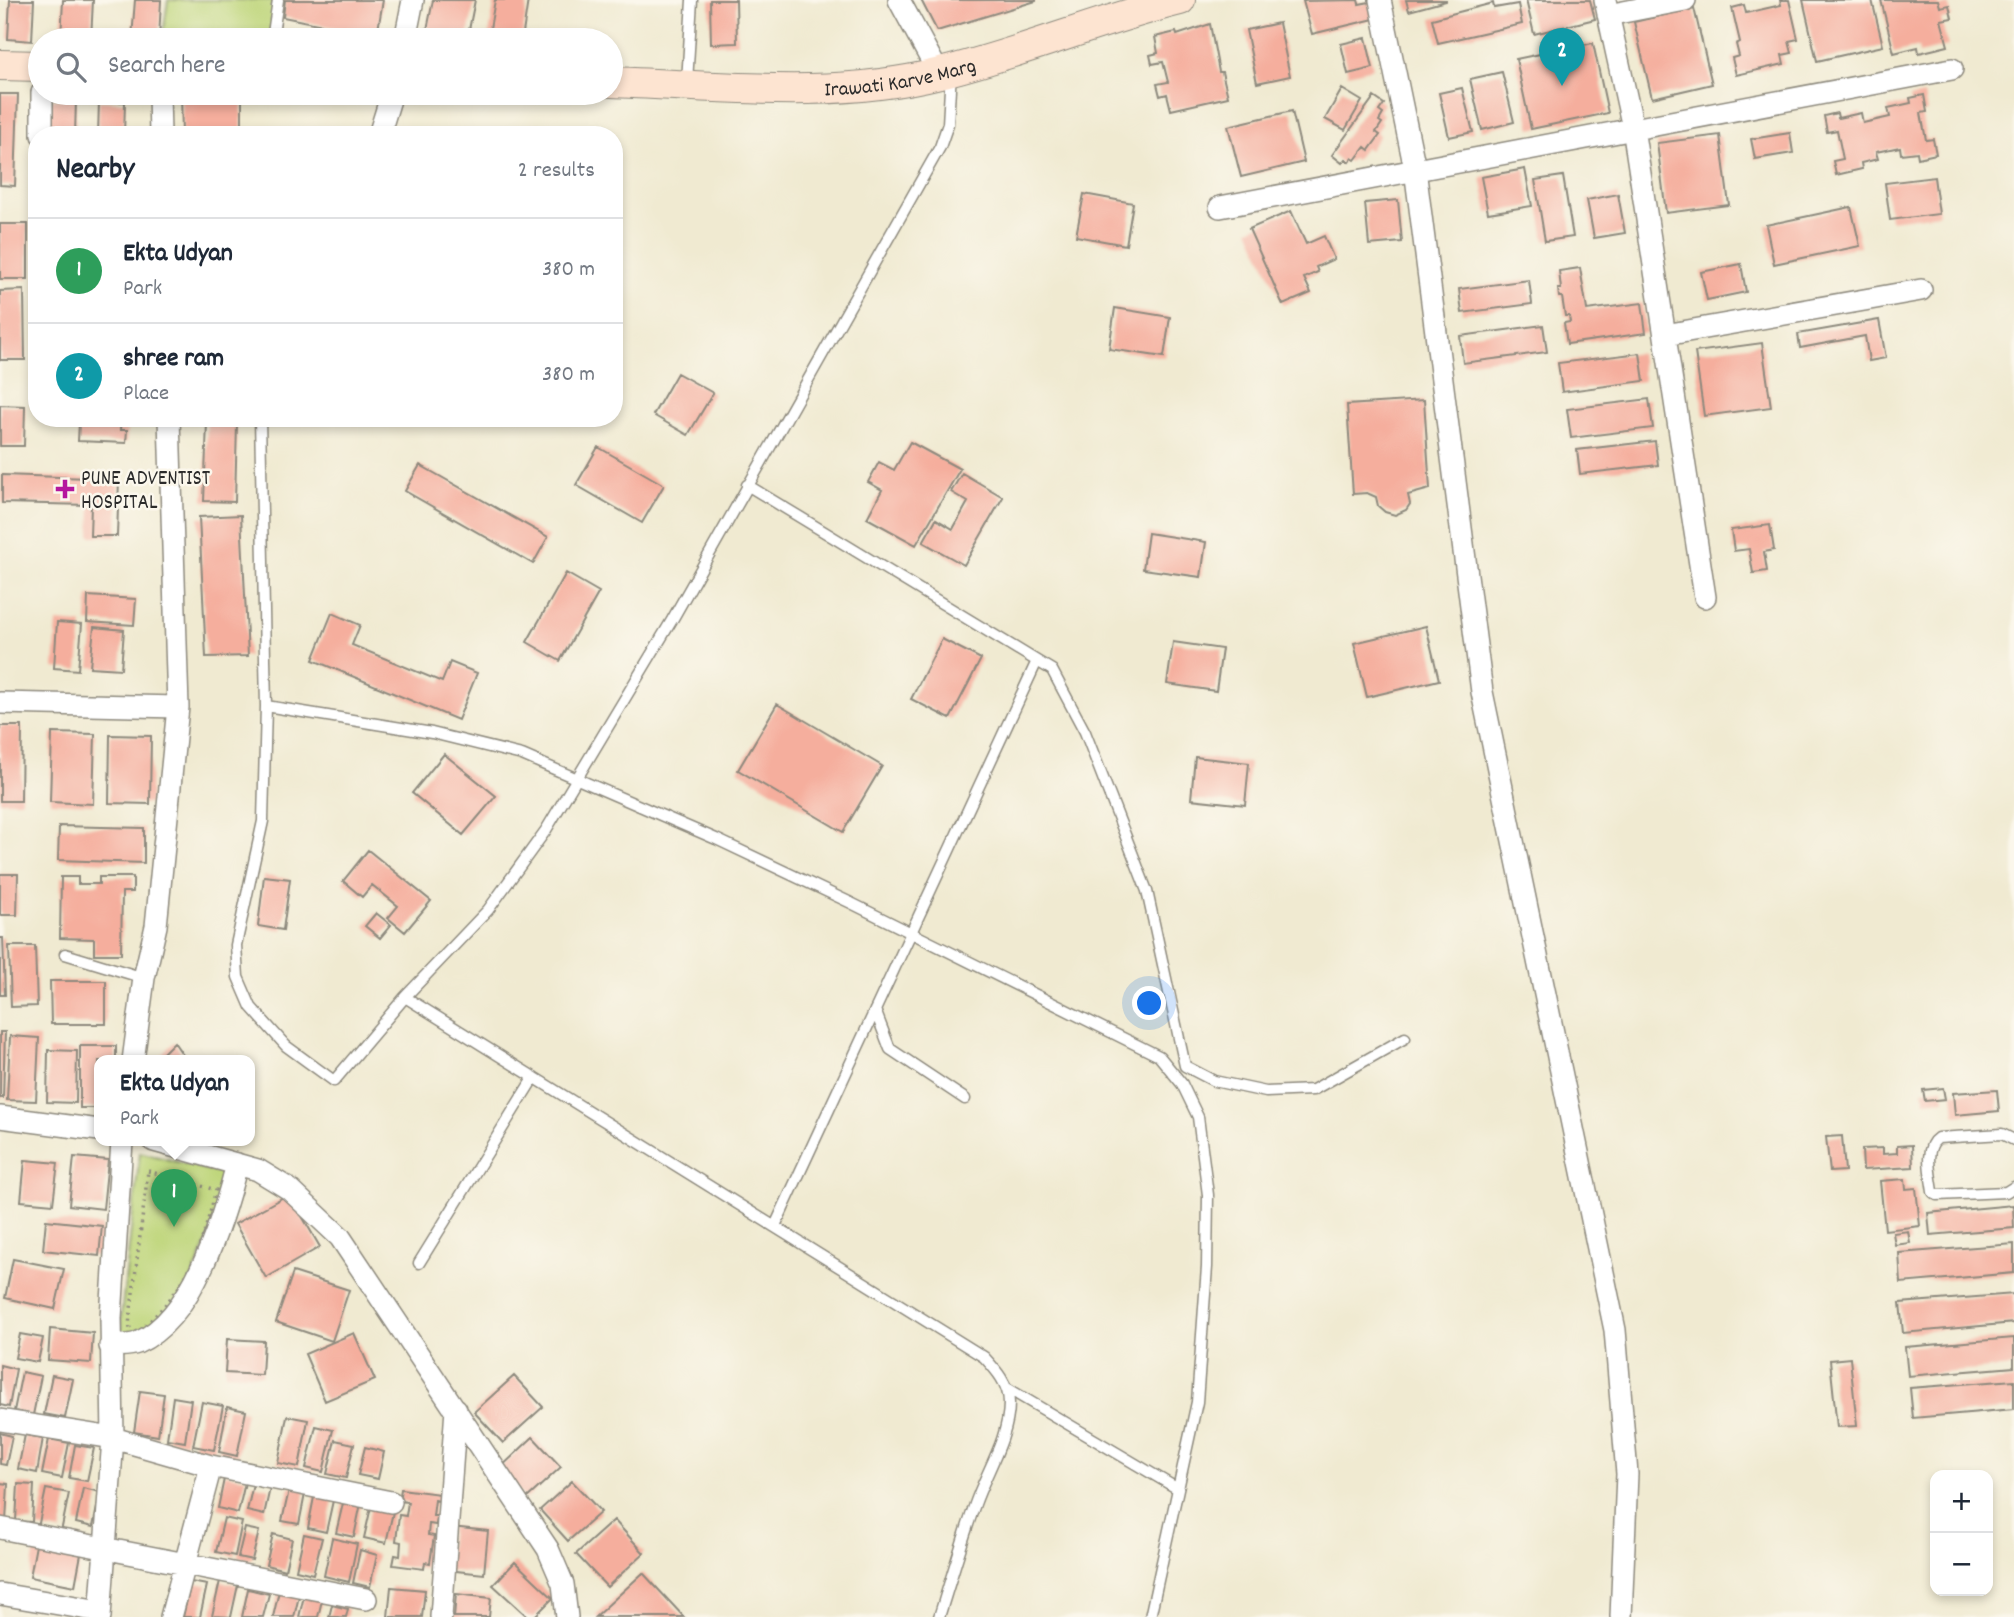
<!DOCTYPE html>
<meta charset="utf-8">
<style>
body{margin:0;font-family:Dekko,sans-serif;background:#f2f2f3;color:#1f2937}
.controls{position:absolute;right:21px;bottom:21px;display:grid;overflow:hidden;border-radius:14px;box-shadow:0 4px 10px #0003}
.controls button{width:63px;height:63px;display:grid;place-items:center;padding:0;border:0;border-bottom:2px solid #e0e1e3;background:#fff;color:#1f2937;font:35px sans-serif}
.you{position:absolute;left:1150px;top:1004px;width:24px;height:24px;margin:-18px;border:5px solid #fff;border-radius:50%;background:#1a73e8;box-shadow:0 0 0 10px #1a73e833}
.badge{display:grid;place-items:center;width:46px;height:46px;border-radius:50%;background:#0b8043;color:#fff;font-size:23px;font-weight:700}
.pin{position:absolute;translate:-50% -58px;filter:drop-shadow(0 2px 4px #0008)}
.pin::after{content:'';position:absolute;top:37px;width:24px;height:21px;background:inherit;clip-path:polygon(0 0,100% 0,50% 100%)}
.popup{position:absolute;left:94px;top:1055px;width:161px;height:91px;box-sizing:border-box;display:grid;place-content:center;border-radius:14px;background:#fff;filter:drop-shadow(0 2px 5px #0005);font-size:23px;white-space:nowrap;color:#747a83}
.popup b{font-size:26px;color:#1f2937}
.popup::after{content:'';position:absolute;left:50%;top:100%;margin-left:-14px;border:14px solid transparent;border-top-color:#fff}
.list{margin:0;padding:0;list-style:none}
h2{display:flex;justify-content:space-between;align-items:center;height:91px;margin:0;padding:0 28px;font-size:30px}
h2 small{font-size:23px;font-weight:400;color:#747a83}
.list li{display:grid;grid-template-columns:46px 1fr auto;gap:21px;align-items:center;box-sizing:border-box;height:105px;padding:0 28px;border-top:2px solid #e0e1e3}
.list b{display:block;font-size:26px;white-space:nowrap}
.list p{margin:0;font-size:23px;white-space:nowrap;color:#747a83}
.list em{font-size:23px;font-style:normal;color:#747a83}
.icon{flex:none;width:38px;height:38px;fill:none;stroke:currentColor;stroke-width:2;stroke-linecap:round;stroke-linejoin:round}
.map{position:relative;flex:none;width:2014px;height:1617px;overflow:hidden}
.search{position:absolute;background:#fff;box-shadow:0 4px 10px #0003;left:28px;top:28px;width:595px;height:77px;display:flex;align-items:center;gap:18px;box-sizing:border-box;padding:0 24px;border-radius:38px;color:#747a83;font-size:26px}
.panel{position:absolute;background:#fff;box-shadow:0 4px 10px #0003;left:28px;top:126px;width:595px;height:301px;border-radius:28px}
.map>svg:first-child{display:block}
.green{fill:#bed579;stroke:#748052;stroke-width:2}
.building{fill:#f5ae9d}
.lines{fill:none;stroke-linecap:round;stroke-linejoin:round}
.lane-casing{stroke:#8e8a7e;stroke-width:13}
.street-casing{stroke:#8e8a7e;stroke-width:24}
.secondary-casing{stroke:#8e8a7e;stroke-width:32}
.path{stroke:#8e8a7e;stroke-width:3.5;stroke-dasharray:2 5;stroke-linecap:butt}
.lane{stroke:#fff;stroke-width:10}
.street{stroke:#fff;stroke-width:21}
.secondary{stroke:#fde4d1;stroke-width:30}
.poi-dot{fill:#b5179e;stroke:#fbf7ec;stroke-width:2.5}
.labels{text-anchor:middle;stroke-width:5;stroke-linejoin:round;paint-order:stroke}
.street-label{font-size:21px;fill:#2b2b2b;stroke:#fbf7ec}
.poi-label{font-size:21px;fill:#2b2b2b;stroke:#fbf7ec;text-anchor:start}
</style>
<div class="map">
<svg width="2014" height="1617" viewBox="0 0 2014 1617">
<rect width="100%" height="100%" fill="#fbf7ec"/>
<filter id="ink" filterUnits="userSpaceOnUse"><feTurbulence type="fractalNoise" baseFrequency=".0143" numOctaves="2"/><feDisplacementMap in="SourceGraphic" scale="14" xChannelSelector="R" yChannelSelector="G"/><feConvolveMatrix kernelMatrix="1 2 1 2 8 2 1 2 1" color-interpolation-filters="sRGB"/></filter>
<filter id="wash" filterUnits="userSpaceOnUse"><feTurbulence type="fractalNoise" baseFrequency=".00686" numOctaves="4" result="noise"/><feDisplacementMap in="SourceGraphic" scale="28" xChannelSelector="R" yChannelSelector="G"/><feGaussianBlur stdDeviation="1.57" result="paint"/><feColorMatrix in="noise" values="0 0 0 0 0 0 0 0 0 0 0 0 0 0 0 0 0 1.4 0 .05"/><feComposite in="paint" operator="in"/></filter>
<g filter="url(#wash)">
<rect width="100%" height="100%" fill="#f0ead1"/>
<path class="green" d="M168,0H281L277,40H162Z
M140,1152L234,1177L184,1298L121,1351V1316Z"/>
<g id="blocks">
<path class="building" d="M10,0H34L32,41L8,39Z
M63,0H93L91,40H61Z
M135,0H161L159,40L132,38Z
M285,0H383L377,36L283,17Z
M433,0H475L467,40H425Z
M495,0H528L522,40H488Z
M710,0H736L737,43L711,44Z
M921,0H1036V1L937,31Z
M1358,0L1359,4L1370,2L1374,19L1312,34L1303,1Z
M1406,0H1446V1L1409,11Z
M1526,0H1590L1595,19L1534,34Z
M1780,0H1789L1798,39L1789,41L1792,53L1782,55L1784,64L1736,75L1732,58L1739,56L1736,44L1740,42L1732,8L1744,5L1746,13L1781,5Z
M1803,0H1872L1883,46L1817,61Z
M1881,0H1938L1940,7L1949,5L1952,18L1941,20L1948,46L1919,53L1918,47L1894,53Z
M1493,3L1494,8L1518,4L1522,24L1438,43L1432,19Z
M1694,8L1712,84L1652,98L1634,22Z
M1279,23L1290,76L1257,83L1246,30Z
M1210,24L1219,72H1222L1228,97L1171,110L1167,94L1160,96L1157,84L1168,82L1163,62L1152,64L1150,55L1158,53L1155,37L1176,32L1177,35Z
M1366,38L1373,68L1348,74L1341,44Z
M1593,43L1608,113L1531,129L1516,59Z
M1502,72L1514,122L1482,130L1470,79Z
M1462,88L1473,132L1449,137L1439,93Z
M1342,89L1362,101L1345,130L1325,119Z
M181,93H242V135L182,134Z
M0,94H18L15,186L0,185Z
M1924,95L1927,112L1921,113L1926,140L1933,139L1936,154L1918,158L1917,152L1901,154L1900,147L1876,152L1878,159L1861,163L1862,169L1836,175L1833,161L1843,159L1837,130L1827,132L1824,116L1837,113L1838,118L1861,113L1863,123L1890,117L1888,108L1911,103L1910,98Z
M1374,97L1384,104L1379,111L1383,114L1379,121L1382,123L1376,132L1380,135L1369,150L1365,147L1355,160L1352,158L1349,162L1345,159L1342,163L1332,155Z
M51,99H76L75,135H50Z
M99,101L125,102L124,135H98Z
M1292,111L1304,162L1241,177L1228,126Z
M1790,133L1793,153L1755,159L1751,139Z
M1720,135L1729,205L1666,213L1657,143Z
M1525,169L1532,206L1488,213L1481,177Z
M1563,176L1573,237L1545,241L1535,180Z
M1934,177L1939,214L1890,220L1885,183Z
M1084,194L1133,203L1126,245L1076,236Z
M1618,194L1625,233L1594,238L1587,200Z
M1398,200L1402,242L1369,245L1365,203Z
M1851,207L1860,246L1774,264L1766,225Z
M1291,211L1306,244L1324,236L1334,259L1316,267L1318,272L1304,278L1311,293L1283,305L1249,229Z
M0,224H28V279H0Z
M1741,264L1746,292L1707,300L1701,272Z
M1580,268L1587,310L1642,303L1646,333L1567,344L1564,323L1570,322L1569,316H1565L1562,297H1559L1558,289H1561L1559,271Z
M1529,280L1532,304L1462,313L1459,289Z
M24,290L25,360H0V291Z
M1115,308L1170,317L1164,357L1109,349Z
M1879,320L1886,358L1869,361L1865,336L1800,348L1798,334Z
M1543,325L1547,352L1463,363L1460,336Z
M1762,343L1771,407L1704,416L1695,352Z
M1640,353L1644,381L1562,392L1558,363Z
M677,373L713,393L688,435L653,415Z
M1649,399L1653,428L1571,438L1567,409Z
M1424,400L1430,489L1408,495L1410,504L1406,510L1395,515L1385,512L1378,506L1376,497L1367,493L1353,494L1347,405Z
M0,405L25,406L24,446H0Z
M88,418H121L120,430H127L126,443L78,441L79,423H88Z
M207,422L237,423L235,502L204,501Z
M1655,441L1658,465L1580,474L1577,450Z
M910,442L960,469L916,545L867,518L882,490L868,482L879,462L894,470Z
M598,447L664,485L642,523L576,485Z
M420,465L548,537L533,564L405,491Z
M962,473L1003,497L964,565L923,542L936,519L953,529L968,502L951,492Z
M2,475L119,479L117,536H90L91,505L2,503Z
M241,515L248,656L206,657L199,517Z
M1770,525L1774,550L1764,552L1767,571L1753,573L1749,549L1734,551L1731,530Z
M1148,533L1206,542L1201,577L1143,569Z
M566,573L599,592L560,661L527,642Z
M88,596L136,599L134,625L87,622Z
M332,613L360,625L352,645L442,682L450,662L477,673L458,720L313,660Z
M57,622L82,624L78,670L54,668Z
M1426,626L1439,680L1367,697L1354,643Z
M94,627L124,630L121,669L90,667Z
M942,639L981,659L950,719L911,699Z
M1173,642L1222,649L1216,691L1167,684Z
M777,704L882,766L843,832L738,770Z
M0,726H22L21,801H0Z
M52,733L95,734L93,804L50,802Z
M110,735L151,736L150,804L109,803Z
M444,754L496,796L463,835L412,793Z
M1195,757L1249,763L1245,805L1191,799Z
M59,826L144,828V863L58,860Z
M368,850L431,901L405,932L388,918L398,906L372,885L362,897L343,881Z
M0,874H18L17,915H0Z
M264,876L290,879L283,930L258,926Z
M61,877H78V884H99V877H133V892H122L121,954H94V939L60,938Z
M376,913L391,925L380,938L365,926Z
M0,938H3L5,995H0Z
M9,946H35L37,1006L11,1007Z
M50,981H106V1024H51Z
M0,1032H5L3,1098H0Z
M10,1036L39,1038L36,1101L7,1100Z
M174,1042L187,1061H166L162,1054Z
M80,1046H116V1061H99V1108H80Z
M48,1050L77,1051L76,1103L47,1102Z
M1943,1088L1945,1099L1925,1101L1923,1090Z
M1997,1090L1999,1111L1955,1115L1953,1093Z
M1842,1136L1845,1171L1830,1172L1826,1137Z
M1912,1145L1913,1167L1863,1170L1862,1149L1883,1148V1154L1897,1153V1146Z
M74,1157L108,1160L103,1209L69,1205Z
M25,1160L58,1163L53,1204L21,1201Z
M1905,1179L1906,1189L1916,1188L1920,1226L1885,1230L1880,1181Z
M289,1194L320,1247L266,1278L235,1224Z
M2013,1205L2014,1228L1930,1235L1928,1213Z
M46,1220L102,1226L99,1256L43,1250Z
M1908,1231L1910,1243L1895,1245L1893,1233Z
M2014,1244V1273L1901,1283L1899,1253Z
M13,1259L64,1269L55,1309L5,1298Z
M293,1272L349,1290L332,1341L276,1322Z
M2014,1294V1323L1903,1333L1900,1303Z
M50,1329L93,1333L91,1363L48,1360Z
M354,1333L375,1380L325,1401L305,1354Z
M20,1334L43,1338L38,1362L15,1358Z
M2014,1338V1367L1908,1376L1905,1347Z
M227,1339L264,1341L262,1375L225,1373Z
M1850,1358L1857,1426L1837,1427L1830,1360Z
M0,1365L16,1369L9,1407L0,1405Z
M22,1372L41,1376L33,1415L14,1411Z
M52,1375L73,1379L65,1418L44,1414Z
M514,1376L543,1407L503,1443L474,1412Z
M2014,1380V1409L1913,1418L1910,1388Z
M140,1391L164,1394L158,1436L134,1432Z
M173,1397L191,1400L185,1442L167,1439Z
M202,1402L223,1406L214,1450L193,1446Z
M227,1407L246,1411L237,1456L219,1452Z
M287,1416L308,1420L299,1467L278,1463Z
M316,1426L333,1430L323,1472L306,1468Z
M0,1433L12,1436L6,1465L0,1464Z
M25,1435L43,1438L37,1473L18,1469Z
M533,1437L561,1467L526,1499L499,1469Z
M49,1439L69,1443L62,1478L42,1474Z
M335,1440L354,1444L346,1478L327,1474Z
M75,1445L94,1448L87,1481L69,1478Z
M365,1447L384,1452L378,1479L358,1475Z
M225,1474L246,1478L238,1513L218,1508Z
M572,1481L601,1512L568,1541L540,1510Z
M0,1483L8,1484L6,1522H0Z
M18,1484L34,1485L32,1522L16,1521Z
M253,1484L270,1488L264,1515L247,1511Z
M290,1486L306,1489L299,1524L282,1521Z
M83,1488L100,1492L93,1527L76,1523Z
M46,1489L69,1493L61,1532L38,1528Z
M401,1489L440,1494L439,1501L435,1500L433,1516H437L436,1525L429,1524L428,1535L434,1536L430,1563L425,1562L424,1569L393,1565L395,1555L400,1556L401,1542L396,1541L399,1515L406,1516L408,1502L399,1501Z
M315,1492L334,1496L326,1532L308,1528Z
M344,1499L361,1503L354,1537L336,1533Z
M371,1507L393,1512L386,1543L364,1538Z
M224,1518L242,1522L235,1556L216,1552Z
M614,1520L644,1553L607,1587L576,1554Z
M451,1527L488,1531L484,1574L447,1570Z
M245,1528L259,1531L252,1560L238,1557Z
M273,1534L292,1539L285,1570L266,1565Z
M304,1534L322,1538L313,1574L296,1570Z
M332,1538L357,1544L349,1582L324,1576Z
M36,1545L81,1554L75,1586L30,1577Z
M360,1550L377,1555L370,1587L353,1583Z
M515,1562L553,1598L534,1617H528L493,1585Z
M643,1573L684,1617H595Z
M220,1581L238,1585L231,1617L212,1616Z
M191,1582L207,1585L200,1617H183Z
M391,1587L425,1590L422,1617H388Z
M248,1589L269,1594L263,1617H242Z
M279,1591L299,1596L294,1617H273Z
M456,1594L491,1598L489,1617H454Z
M304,1596L322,1600L318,1617H299Z
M332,1605L348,1609L346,1617H329Z"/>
</g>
</g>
<g filter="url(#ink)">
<use href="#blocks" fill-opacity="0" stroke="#8e8a7e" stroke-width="2"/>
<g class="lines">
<defs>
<path id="lane" d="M272,40L278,0
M687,82L692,0
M260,418L266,706L263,821L236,945L238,977L251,1007L286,1046L334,1081L405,997L488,910L546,830L672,620L940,147L948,124L951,71
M747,485L1037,661L775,1226
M1037,661L1052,670L1085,732L1147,891L1185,1066L1214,1081L1266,1092L1313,1090L1405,1038
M266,706L432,733L522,755L716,839L849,902L1159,1056L1182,1084L1198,1117L1208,1195L1207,1267L1197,1402L1150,1617
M65,954L144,978
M405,997L984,1357C996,1370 1009,1384 1009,1403C1009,1438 986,1472 975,1504C962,1541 951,1579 939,1617
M875,1010L890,1049L965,1099
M2014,1140L2002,1134L1938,1138C1923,1148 1931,1175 1933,1192L1937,1195L2006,1192L2014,1187
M419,1263L534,1077
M1007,1388L1178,1489"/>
<path id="street" d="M899,0L939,74
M1380,0L1415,169L1482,692L1615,1330L1627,1474L1621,1617
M1605,0L1633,128L1705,597
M1608,15L1685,0
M405,40L413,0
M42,93V135
M159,93L160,135
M379,135L392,93
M1220,207L1952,69
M1665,335L1921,290
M0,703L178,707
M133,1061L144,978L156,926L178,707L169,418
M0,1117L99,1130
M154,1141L258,1170L289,1189L340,1237L548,1549L563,1584L567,1617
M110,1346C118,1345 130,1346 137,1343C194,1318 223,1219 237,1164
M0,1420L113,1438L211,1466L391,1502
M0,1528L366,1599
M0,1594L100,1611
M100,1617L113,1438L111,1318L122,1141
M171,1617L211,1466
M441,1617L456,1409"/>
<g id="secondary">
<path d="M0,65L40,66"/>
<path id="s1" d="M611,82C720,86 833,100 940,73C1022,53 1099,20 1180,0"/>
</g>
</defs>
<use href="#lane" class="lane-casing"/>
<use href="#street" class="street-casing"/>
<use href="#secondary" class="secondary-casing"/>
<path class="path" d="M148,1171L216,1190C198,1260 188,1287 133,1337L129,1325Z"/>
<use href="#lane" class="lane"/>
<use href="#street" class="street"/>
<use href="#secondary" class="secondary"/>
</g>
</g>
<path class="poi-dot" d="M61.5 478.5h7v7h7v7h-7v7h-7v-7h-7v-7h7z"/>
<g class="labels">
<g class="street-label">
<text dy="7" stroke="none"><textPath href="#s1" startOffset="290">Irawati Karve Marg</textPath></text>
</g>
<g class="poi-label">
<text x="81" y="484">PUNE ADVENTIST<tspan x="81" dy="24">HOSPITAL</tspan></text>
</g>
</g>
</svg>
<div class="controls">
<button>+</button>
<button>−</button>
</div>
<div class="you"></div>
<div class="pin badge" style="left:174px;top:1227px;background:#2e9e5b">1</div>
<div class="popup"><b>Ekta Udyan</b>Park</div>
<div class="pin badge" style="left:1562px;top:86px;background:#0f9aa8">2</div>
<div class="search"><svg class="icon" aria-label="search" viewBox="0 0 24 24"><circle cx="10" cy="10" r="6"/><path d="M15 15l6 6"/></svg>Search here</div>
<section class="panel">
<h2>Nearby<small>2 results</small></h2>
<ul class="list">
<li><span class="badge" style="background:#2e9e5b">1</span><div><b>Ekta Udyan</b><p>Park</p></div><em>380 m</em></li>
<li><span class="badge" style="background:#0f9aa8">2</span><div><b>shree ram</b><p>Place</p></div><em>380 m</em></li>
</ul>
</section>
</div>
